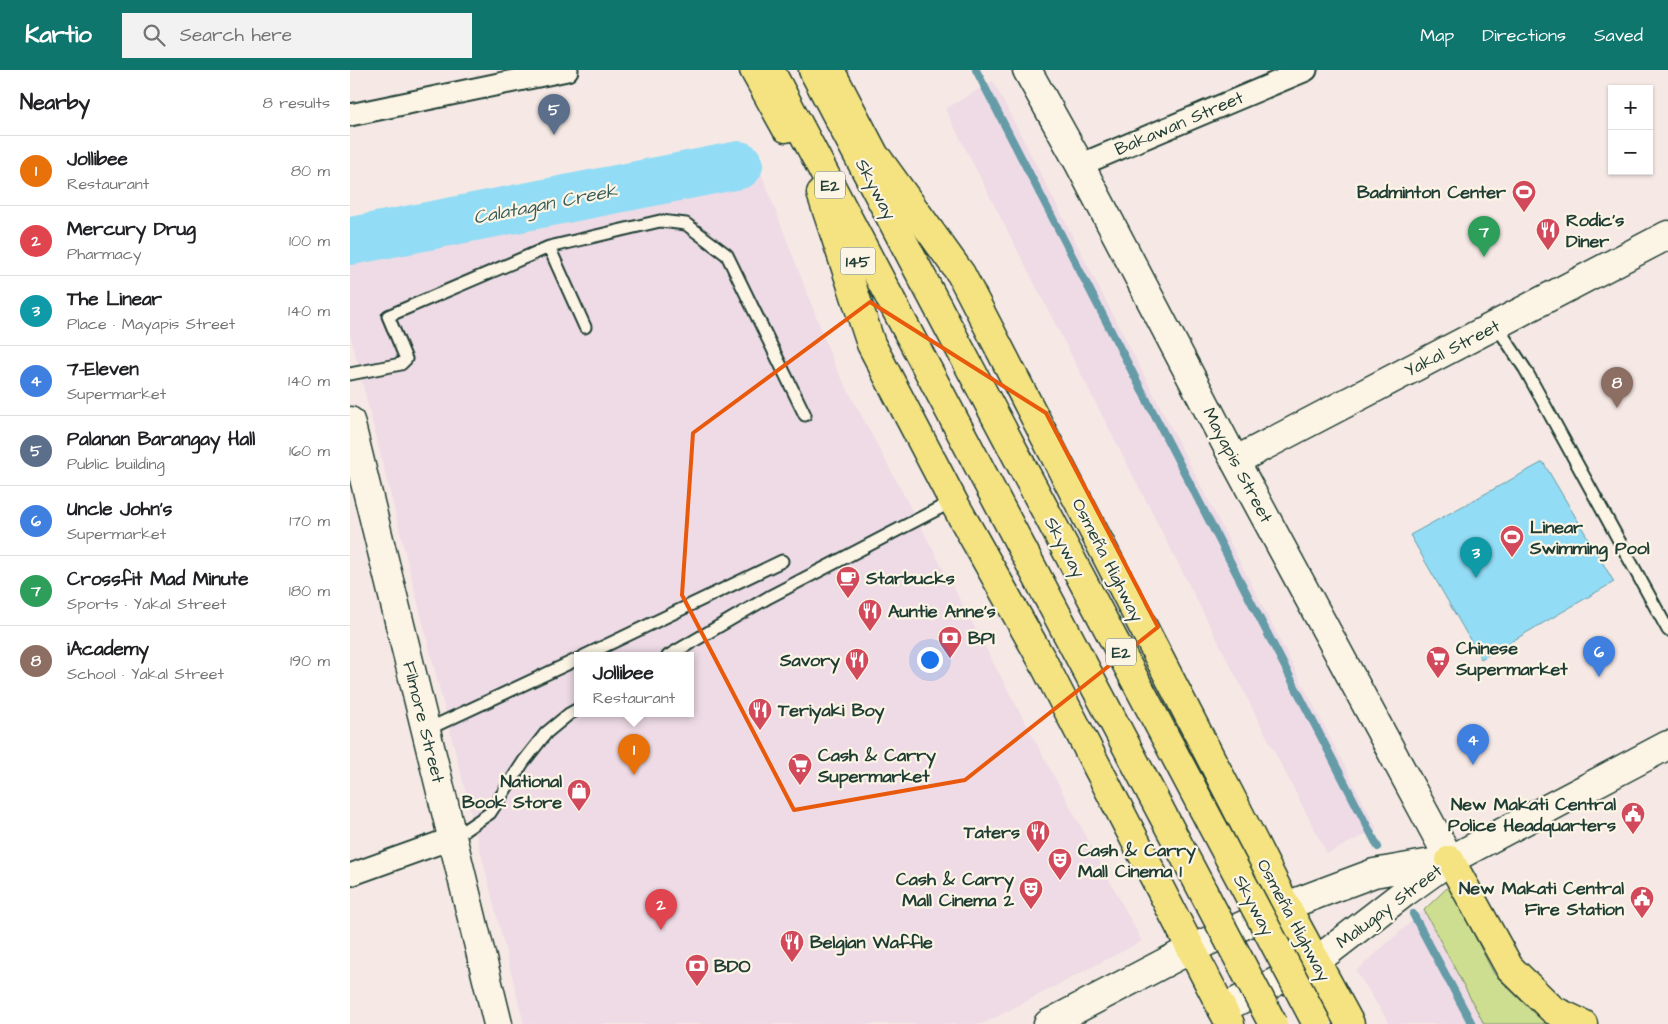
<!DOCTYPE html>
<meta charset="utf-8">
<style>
body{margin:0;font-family:"Architects Daughter",sans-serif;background:#f2f2f2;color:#202124}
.controls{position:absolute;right:15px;top:15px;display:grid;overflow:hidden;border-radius:0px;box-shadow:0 1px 4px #0004}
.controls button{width:45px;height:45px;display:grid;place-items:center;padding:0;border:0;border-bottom:1px solid #e0e0e0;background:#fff;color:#202124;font:25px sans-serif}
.you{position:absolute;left:579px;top:589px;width:18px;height:18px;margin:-12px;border:4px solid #fff;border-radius:50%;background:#1a73e8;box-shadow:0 0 0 8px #1a73e833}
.badge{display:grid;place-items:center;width:32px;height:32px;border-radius:50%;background:#0f766e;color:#fff;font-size:16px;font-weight:700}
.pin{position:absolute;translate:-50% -41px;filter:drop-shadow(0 1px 2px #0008)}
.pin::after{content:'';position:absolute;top:26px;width:18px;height:15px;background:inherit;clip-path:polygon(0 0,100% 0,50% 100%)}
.popup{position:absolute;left:224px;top:582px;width:120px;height:65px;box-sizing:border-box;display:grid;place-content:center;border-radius:0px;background:#fff;filter:drop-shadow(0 1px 4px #0005);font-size:16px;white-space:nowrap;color:#757577}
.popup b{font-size:19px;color:#202124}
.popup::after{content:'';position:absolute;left:50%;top:100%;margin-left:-10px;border:10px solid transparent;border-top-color:#fff}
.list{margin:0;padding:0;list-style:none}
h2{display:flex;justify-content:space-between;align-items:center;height:65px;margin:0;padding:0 20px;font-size:21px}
h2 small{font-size:16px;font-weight:400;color:#757577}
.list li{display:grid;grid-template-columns:32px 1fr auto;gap:15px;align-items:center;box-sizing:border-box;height:70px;padding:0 20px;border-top:1px solid #e0e0e0}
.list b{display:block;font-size:19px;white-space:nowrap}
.list p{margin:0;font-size:16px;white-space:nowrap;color:#757577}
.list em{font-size:16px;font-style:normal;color:#757577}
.icon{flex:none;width:28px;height:28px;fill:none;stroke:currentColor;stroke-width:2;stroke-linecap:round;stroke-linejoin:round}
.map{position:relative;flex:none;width:1318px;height:954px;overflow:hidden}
header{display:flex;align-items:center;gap:30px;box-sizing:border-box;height:70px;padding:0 25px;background:#0f766e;color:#fff}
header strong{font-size:24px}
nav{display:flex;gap:28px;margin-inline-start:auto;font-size:18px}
.search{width:350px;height:45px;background:#f2f2f2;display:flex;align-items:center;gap:12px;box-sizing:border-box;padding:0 18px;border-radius:0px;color:#757577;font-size:19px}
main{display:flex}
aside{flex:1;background:#fff}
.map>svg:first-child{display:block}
.built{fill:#eedbe5;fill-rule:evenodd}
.green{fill:#cede91;stroke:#768e62}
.water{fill:#93dcf5;stroke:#659ca8}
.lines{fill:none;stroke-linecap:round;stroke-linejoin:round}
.stream{stroke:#659ca8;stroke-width:8}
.river{stroke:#93dcf5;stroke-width:48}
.service-casing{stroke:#1f3d34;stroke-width:15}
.minor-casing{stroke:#1f3d34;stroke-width:25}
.tertiary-casing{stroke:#1f3d34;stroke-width:31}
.primary-casing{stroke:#1f3d34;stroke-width:31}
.motorway-casing{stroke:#1f3d34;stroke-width:31}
.service{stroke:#fcf5e5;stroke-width:11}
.minor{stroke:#fcf5e5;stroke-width:21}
.tertiary{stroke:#fcf5e5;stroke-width:28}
.primary{stroke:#f5e382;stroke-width:28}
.motorway{stroke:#f5e382;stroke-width:28}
.motorway-bridge-casing{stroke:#1f3d34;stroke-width:31;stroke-linecap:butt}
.motorway-bridge{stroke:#f5e382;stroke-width:28}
.marked{fill:none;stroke:#e8590c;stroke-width:4;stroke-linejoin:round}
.labels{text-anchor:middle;stroke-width:4.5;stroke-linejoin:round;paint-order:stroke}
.shield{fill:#fcf5e5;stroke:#617469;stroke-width:1}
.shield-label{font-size:16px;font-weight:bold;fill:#1f3d34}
.street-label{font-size:18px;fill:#1f3d34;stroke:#fcf5e5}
.poi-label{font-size:18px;font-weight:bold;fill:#1f3d34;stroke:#fcf5e5;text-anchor:start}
.water-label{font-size:19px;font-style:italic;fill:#365d5b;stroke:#fcf5e5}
</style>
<header>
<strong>Kartio</strong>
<div class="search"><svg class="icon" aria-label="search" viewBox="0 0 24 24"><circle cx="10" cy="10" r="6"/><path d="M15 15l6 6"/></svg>Search here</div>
<nav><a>Map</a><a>Directions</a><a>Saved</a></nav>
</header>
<main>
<aside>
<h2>Nearby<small>8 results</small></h2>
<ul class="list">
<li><span class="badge" style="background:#e8710a">1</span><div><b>Jollibee</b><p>Restaurant</p></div><em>80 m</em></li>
<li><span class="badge" style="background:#e0444e">2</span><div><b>Mercury Drug</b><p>Pharmacy</p></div><em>100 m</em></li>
<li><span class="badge" style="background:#0f9aa8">3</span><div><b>The Linear</b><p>Place · Mayapis Street</p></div><em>140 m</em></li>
<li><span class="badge" style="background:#3f7fe0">4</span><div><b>7-Eleven</b><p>Supermarket</p></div><em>140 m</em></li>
<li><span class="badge" style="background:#5c6f8a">5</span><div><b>Palanan Barangay Hall</b><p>Public building</p></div><em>160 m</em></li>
<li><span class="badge" style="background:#3f7fe0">6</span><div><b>Uncle John's</b><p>Supermarket</p></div><em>170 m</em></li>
<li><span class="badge" style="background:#2e9e5b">7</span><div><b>Crossfit Mad Minute</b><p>Sports · Yakal Street</p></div><em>180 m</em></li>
<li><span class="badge" style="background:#8d6e63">8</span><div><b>iAcademy</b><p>School · Yakal Street</p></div><em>190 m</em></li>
</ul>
</aside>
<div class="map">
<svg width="1318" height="954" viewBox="0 0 1318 954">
<rect width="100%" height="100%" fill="#f6e9e5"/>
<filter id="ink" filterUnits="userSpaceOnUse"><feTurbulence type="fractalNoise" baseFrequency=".02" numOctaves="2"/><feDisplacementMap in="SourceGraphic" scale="10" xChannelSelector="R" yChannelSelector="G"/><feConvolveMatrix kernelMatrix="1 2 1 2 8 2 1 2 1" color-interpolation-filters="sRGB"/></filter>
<g filter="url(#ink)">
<path class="built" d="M643,11L1027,759L977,784L595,39Z
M412,105L485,296L792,871L633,954H174L0,264V188ZM228,586H340V644H228Z
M1074,840L1134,954H1040L1006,901Z"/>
<path class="green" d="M1099,816L1144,904L1187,946L1210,954H1134L1074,840Z"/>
<path class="water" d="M1193,392L1264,512L1131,589L1060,465Z"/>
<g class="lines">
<path class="stream" d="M626,0L1028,777
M1063,844L1122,954"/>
<path class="river" d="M1,171L389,95"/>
<defs>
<path id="service" d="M199,177L235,257
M1146,255L1175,299L1318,560
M0,304L51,294L56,289L38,246L199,177L310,151L336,154L377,185L455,345
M234,586L432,491
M318,586L419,527L603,431
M76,660L228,589
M103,768L140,743L174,691L196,663L219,644L228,639"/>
<path id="minor" d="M0,45L217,0
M730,95L956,0
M0,805L103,768"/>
<path id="tertiary" d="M677,0L730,95L885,391L1100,790
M0,351L148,954
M885,391L1318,165
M872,939L965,892L1054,823L1100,790L1318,675
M698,954L841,879L936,836L1024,803L1093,791"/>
<path id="primary" d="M404,0L436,58
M480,0L535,105
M528,89L611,204L884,733L936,836L1000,954
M471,123L521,274L603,431L692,590L880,954
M1100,790L1159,897L1203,940L1233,954"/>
<path id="motorway" d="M420,0L541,230
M463,0L574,211"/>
</defs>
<use href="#service" class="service-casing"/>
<use href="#minor" class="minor-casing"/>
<use href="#tertiary" class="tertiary-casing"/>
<use href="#primary" class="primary-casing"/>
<use href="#motorway" class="motorway-casing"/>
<use href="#service" class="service"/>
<use href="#minor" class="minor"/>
<use href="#tertiary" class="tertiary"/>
<use href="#primary" class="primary"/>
<use href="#motorway" class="motorway"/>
<defs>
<path id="motorway-bridge" d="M574,211L967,954
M541,230L923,954"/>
</defs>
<use href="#motorway-bridge" class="motorway-bridge-casing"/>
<use href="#motorway-bridge" class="motorway-bridge"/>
</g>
</g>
<path class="marked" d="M520,232L696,343L808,557L615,710L444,740L332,525L343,363Z"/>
<defs>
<symbol id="stadium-pin" viewBox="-11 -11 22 30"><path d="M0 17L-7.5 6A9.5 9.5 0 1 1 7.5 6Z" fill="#d1495b" stroke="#fcf5e5"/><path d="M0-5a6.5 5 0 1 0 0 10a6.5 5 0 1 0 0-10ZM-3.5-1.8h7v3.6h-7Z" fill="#fff"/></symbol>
<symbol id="restaurant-pin" viewBox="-11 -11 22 30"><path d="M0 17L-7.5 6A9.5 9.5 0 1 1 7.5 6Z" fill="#d1495b" stroke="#fcf5e5"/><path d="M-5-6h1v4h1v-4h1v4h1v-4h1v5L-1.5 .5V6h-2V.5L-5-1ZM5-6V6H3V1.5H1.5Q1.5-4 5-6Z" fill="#fff"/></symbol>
<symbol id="cafe-pin" viewBox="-11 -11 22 30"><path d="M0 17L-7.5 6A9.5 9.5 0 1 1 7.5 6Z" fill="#d1495b" stroke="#fcf5e5"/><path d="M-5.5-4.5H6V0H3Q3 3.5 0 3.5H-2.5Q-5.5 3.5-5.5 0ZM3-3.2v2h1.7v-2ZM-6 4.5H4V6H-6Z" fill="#fff"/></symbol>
<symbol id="bank-pin" viewBox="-11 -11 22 30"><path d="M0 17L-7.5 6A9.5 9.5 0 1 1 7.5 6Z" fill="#d1495b" stroke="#fcf5e5"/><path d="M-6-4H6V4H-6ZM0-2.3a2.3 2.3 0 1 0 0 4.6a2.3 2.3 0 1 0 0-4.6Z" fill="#fff"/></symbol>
<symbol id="supermarket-pin" viewBox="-11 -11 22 30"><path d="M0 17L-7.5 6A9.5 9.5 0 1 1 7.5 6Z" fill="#d1495b" stroke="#fcf5e5"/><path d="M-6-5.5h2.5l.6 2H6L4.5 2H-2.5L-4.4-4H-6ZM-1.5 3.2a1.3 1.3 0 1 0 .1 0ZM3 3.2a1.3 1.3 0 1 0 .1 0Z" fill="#fff"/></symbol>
<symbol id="shop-pin" viewBox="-11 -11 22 30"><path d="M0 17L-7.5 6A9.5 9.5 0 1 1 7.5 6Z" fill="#d1495b" stroke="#fcf5e5"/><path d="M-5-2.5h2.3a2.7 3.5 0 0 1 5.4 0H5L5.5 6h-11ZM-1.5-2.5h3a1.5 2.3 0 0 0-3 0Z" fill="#fff"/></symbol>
<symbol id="civic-pin" viewBox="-11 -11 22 30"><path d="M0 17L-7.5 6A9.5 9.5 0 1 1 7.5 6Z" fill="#d1495b" stroke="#fcf5e5"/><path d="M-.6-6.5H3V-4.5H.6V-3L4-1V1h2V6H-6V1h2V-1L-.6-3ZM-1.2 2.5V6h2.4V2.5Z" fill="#fff"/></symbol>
<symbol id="theatre-pin" viewBox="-11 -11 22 30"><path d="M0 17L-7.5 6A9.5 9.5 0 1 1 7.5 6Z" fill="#d1495b" stroke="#fcf5e5"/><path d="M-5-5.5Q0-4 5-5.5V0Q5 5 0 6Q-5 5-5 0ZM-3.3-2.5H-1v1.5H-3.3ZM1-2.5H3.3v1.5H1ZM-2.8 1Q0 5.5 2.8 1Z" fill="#fff"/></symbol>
</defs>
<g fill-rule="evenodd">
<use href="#stadium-pin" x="1160" y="108" width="28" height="38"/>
<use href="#restaurant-pin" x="1184" y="146" width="28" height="38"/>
<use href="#stadium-pin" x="1148" y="453" width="28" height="38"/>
<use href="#cafe-pin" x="484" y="494" width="28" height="38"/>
<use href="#restaurant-pin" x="506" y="527" width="28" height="38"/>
<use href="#bank-pin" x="586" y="554" width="28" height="38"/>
<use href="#supermarket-pin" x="1074" y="574" width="28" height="38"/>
<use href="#restaurant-pin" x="493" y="576" width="28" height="38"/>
<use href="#restaurant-pin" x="396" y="626" width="28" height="38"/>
<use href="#supermarket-pin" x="436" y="681" width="28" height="38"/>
<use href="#shop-pin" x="215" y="707" width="28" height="38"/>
<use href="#civic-pin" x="1269" y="730" width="28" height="38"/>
<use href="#restaurant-pin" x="674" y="748" width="28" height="38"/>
<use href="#theatre-pin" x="696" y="776" width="28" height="38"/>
<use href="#theatre-pin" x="667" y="805" width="28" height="38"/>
<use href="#civic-pin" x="1278" y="814" width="28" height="38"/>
<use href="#restaurant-pin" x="428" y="858" width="28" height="38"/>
<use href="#bank-pin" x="333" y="882" width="28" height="38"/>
</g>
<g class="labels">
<g class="shield">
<rect x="465" y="101.5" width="30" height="27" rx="4"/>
<rect x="490.5" y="177.5" width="35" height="27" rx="4"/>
<rect x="756" y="568.5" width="30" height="27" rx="4"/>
</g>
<g class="shield-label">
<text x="480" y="121">E2</text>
<text x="508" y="197">145</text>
<text x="771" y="588">E2</text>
</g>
<g class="street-label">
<text transform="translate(829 53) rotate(-23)" y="6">Bakawan Street</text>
<text transform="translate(526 119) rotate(62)" y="6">Skyway</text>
<text transform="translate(1102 278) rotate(-27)" y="6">Yakal Street</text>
<text transform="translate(888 395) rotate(62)" y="6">Mayapis Street</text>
<text transform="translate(715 477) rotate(62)" y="6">Skyway</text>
<text transform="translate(758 490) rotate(63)" y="6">Osmeña Highway</text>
<text transform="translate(74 652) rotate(76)" y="6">Filmore Street</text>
<text transform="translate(904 835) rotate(62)" y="6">Skyway</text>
<text transform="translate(1039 836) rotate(-37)" y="6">Malugay Street</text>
<text transform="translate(944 850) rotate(62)" y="6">Osmeña Highway</text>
</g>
<g class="poi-label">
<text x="1156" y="128" text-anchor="end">Badminton Center</text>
<text x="1216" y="156">Rodic's<tspan x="1216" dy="21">Diner</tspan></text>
<text x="1180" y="463">Linear<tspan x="1180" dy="21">Swimming Pool</tspan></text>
<text x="516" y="514">Starbucks</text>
<text x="538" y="547">Auntie Anne's</text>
<text x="618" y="574">BPI</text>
<text x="1106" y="584">Chinese<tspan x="1106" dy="21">Supermarket</tspan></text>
<text x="490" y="596" text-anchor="end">Savory</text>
<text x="428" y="646">Teriyaki Boy</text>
<text x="468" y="691">Cash &amp; Carry<tspan x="468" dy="21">Supermarket</tspan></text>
<text x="212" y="717" text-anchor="end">National<tspan x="212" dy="21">Book Store</tspan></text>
<text x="1266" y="740" text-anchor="end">New Makati Central<tspan x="1266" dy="21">Police Headquarters</tspan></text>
<text x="670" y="768" text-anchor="end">Taters</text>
<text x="728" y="786">Cash &amp; Carry<tspan x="728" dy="21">Mall Cinema 1</tspan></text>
<text x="664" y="815" text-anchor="end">Cash &amp; Carry<tspan x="664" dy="21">Mall Cinema 2</tspan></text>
<text x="1274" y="824" text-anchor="end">New Makati Central<tspan x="1274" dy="21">Fire Station</tspan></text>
<text x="460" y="878">Belgian Waffle</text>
<text x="364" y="902">BDO</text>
</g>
<g class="water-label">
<text transform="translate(195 133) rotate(-11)" y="7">Calatagan Creek</text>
</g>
</g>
</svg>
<div class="controls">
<button>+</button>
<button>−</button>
</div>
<div class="you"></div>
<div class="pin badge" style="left:284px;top:705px;background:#e8710a">1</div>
<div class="popup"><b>Jollibee</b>Restaurant</div>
<div class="pin badge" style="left:311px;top:860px;background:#e0444e">2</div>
<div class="pin badge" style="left:1126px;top:508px;background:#0f9aa8">3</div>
<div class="pin badge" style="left:1123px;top:695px;background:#3f7fe0">4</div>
<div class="pin badge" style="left:204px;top:65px;background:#5c6f8a">5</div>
<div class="pin badge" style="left:1249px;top:607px;background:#3f7fe0">6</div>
<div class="pin badge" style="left:1134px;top:187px;background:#2e9e5b">7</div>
<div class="pin badge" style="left:1267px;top:338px;background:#8d6e63">8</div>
</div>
</main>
